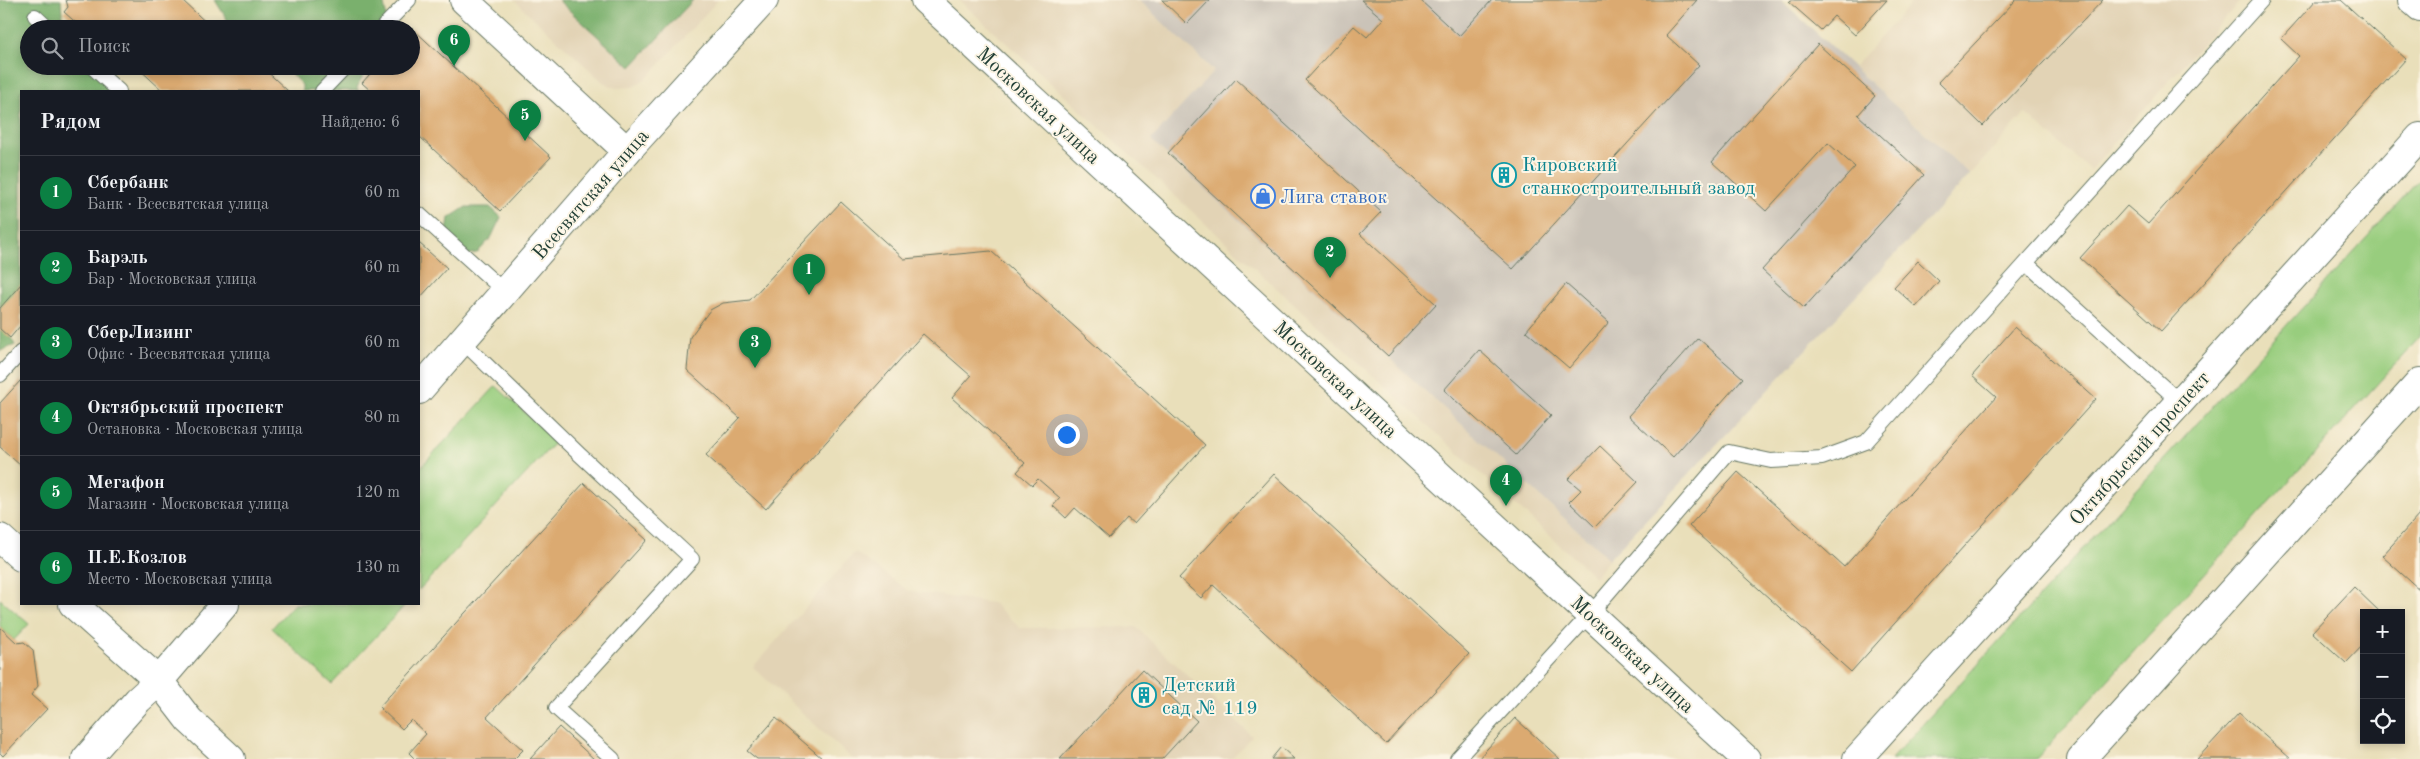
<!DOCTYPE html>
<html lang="ru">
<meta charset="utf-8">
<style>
body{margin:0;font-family:"Old Standard TT",serif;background:#20242c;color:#f1f3f6}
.controls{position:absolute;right:15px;bottom:15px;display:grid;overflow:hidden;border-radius:0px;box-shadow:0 2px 8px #0003}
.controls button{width:45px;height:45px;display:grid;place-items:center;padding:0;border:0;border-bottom:1px solid #363941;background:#171b24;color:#f1f3f6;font:25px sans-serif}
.you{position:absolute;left:1066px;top:434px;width:18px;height:18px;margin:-12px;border:4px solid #fff;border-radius:50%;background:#1a73e8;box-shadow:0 0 0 8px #1a73e833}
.badge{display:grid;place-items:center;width:32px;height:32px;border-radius:50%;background:#0b8043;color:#fff;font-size:16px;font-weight:700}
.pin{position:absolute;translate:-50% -41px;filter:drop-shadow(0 1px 2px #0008)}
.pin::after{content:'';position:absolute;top:26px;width:18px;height:15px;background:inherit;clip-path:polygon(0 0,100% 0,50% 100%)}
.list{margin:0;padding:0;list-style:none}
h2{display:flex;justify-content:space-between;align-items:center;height:65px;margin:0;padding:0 20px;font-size:21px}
h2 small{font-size:16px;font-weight:400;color:#9ea1a6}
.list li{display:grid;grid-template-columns:32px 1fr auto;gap:15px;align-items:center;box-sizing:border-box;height:75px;padding:0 20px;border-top:1px solid #363941}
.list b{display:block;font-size:19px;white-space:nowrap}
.list p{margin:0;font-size:16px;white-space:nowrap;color:#9ea1a6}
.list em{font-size:16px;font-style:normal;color:#9ea1a6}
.icon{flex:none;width:28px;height:28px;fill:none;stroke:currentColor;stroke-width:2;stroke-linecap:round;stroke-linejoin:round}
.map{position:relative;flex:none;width:2420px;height:759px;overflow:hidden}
.search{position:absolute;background:#171b24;box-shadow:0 2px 8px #0003;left:20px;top:20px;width:400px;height:55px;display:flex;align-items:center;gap:12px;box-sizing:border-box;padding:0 18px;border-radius:28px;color:#9ea1a6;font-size:19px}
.panel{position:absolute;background:#171b24;box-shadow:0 2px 8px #0003;left:20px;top:90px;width:400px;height:515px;border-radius:0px}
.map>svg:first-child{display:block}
.built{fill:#e2d3b5}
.industrial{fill:#cac3b8}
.green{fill:#98cd7e;stroke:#5c8559}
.forest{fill:#7ab06d;stroke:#4c7650}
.building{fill:#dbaa71}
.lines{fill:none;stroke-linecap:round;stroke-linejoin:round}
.lane-casing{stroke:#667663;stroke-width:16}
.street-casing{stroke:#667663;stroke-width:30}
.secondary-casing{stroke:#667663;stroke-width:30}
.primary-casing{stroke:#667663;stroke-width:30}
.lane{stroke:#fff;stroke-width:14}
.street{stroke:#fff;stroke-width:28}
.secondary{stroke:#fff;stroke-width:28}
.primary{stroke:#fff;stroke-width:28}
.labels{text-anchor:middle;stroke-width:4;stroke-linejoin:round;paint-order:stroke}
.street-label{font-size:20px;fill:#1f3d34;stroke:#fcf5e5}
.culture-label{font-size:20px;fill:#0d838f;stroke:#fcf5e5;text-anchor:start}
.shop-label{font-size:20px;fill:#366cbe;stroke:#fcf5e5;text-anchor:start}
</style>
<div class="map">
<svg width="2420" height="759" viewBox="0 0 2420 759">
<rect width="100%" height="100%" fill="#fcf5e5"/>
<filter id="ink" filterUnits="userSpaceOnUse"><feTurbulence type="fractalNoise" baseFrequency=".02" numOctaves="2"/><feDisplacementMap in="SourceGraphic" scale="10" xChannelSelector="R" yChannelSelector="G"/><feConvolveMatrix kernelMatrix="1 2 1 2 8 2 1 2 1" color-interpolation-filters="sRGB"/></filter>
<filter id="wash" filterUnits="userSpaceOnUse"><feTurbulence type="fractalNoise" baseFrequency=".0096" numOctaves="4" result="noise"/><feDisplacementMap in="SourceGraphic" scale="20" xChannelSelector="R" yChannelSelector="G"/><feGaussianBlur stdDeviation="1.12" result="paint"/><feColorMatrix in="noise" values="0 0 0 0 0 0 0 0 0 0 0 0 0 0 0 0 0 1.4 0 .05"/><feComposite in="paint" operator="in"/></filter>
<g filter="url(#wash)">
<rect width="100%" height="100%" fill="#e9dfba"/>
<path class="built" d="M514,0H718L648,77L633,87L616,88L603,82Z
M959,0H1139L1214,71L1152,140L1609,559L1595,577Z
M1914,0H2241L2090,170L2025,113L1970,175L1854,67Z
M855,552L909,591L993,603L1020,628L1136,627L1252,736L1231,759H852L753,667Z"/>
<path class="industrial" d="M1139,0H1781L1970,175L1609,559L1151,140L1214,71Z"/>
<path class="green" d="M2420,179V337L2036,759H1891Z
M496,386L556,441L419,590V469Z
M0,599L29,624L14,640L0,627Z
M294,604H406L332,684L272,628Z"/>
<path class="forest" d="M0,0H61L63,27L29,29V66H96L119,91H21V300L5,328L15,345L0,351Z
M215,0H383L386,14L385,29H233Z
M558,0H693L631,67Z
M283,66H368L357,88L358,91H302V85Z
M466,207H490L501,217L491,238L477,253L457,256L445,244L449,218Z"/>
<g id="blocks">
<path class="building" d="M66,0H182L213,29H83L64,12L68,7Z
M1162,0H1210L1187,24Z
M1361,0H1420L1459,36L1492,0H1697L1666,35L1699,65L1513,269L1305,80L1354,26L1367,37L1383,19Z
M1791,0H1887L1855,35L1834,16L1821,30L1789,2Z
M2016,0H2103L1983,126L1938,82Z
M2316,0H2341L2406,59L2161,331L2080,258L2127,206L2148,224L2299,56L2281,39Z
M412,28L551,157L500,211L419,136V91H371L362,83L377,66H411Z
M1818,44L1875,96L1858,115L1924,175L1804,308L1762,270L1855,167L1828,143L1766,211L1712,162Z
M136,66H261L288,91H163Z
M1236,79L1381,212L1360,234L1436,304L1388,356L1168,153Z
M841,202L904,259L991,251L1205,445L1134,524L1127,518L1109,538L1075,508L1066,518L1053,506L1060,498L1038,479L1032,485L1017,472L1025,463L952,398L971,376L923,334L766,509L706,455L740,418L687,370L690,337L710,310L723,303L750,300Z
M419,243L447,268L419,299Z
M1918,261L1939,281L1916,307L1894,287Z
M21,284V325L10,338L0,329V308Z
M1566,284L1609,322L1569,368L1526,331Z
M2015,327L2096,399L1851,672L1689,526L1738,472L1844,567L1996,397L1972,376Z
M1698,338L1743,378L1673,457L1628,416Z
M1479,350L1551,415L1516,455L1444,390Z
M21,380V466L0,447V403Z
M1600,446L1638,482L1595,527L1569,502L1581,490L1568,479Z
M1274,474L1469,654L1386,744L1213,585L1201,598L1179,578Z
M584,483L647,540L487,717L523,750L514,759H415L409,753L426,734L411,720L402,729L379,707Z
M2420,514V590L2382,556Z
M2354,587L2381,613H2364V644L2346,663L2312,632Z
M0,627L17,643L24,642L33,650L38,686L31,695L47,709L3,756L0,753Z
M1142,670L1197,721L1162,759H1060Z
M2239,713L2291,759H2197Z
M776,718L823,759H757L747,751Z
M1515,718L1560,759H1478Z
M559,727L594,759H530Z
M1281,747L1294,759H1271Z"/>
</g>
</g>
<g filter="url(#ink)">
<use href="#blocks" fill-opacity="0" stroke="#667663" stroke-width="1"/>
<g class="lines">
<defs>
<path id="lane" d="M35,16L49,29
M381,29L409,0
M91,66L119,91
M322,91L346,66
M419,214L505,292
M462,341L579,454L692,559L556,708L613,759
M0,375L21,352
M2180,402L2026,263L2262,0
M1457,759L1590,614L1729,452L1771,461L1822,458L1866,442L2026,263"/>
<path id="street" d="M464,0L627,151
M2412,0L2420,7
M86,759L138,700L159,681L189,720L231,759"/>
<path id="secondary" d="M925,0L1746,759
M419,390L627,151L764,0
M0,538L21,557
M73,604L159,681L225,604"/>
<path id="primary" d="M1857,759L2420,137
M2081,759L2420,382"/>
</defs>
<use href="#lane" class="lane-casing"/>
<use href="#street" class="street-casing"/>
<use href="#secondary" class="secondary-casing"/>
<use href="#primary" class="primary-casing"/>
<use href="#lane" class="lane"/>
<use href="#street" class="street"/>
<use href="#secondary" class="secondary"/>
<use href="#primary" class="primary"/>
</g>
</g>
<defs>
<symbol id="building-ring" viewBox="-11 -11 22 22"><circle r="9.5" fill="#fcf5e5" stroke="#0f9aa8" stroke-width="1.5"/><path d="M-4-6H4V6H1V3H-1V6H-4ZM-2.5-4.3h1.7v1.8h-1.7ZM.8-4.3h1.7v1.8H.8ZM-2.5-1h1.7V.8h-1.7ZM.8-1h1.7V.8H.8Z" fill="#0f9aa8"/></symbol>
<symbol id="shop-ring" viewBox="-11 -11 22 22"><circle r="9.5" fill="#fcf5e5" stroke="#3f7fe0" stroke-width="1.5"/><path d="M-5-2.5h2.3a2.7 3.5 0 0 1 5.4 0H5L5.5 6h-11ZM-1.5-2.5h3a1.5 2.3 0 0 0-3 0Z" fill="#3f7fe0"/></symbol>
</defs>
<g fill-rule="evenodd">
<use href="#building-ring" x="1490" y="161" width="28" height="28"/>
<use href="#shop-ring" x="1249" y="182" width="28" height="28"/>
<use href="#building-ring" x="1130" y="681" width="28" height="28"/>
</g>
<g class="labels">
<g class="street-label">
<text transform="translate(1039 105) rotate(43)" y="7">Московская улица</text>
<text transform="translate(590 194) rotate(-49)" y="7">Всесвятская улица</text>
<text transform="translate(1336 379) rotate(43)" y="7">Московская улица</text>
<text transform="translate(2139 448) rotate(-48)" y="7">Октябрьский проспект</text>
<text transform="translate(1633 654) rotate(43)" y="7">Московская улица</text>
</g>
<g class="culture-label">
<text x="1522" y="171">Кировский<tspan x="1522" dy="23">станкостроительный завод</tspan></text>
<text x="1162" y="691">Детский<tspan x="1162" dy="23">сад № 119</tspan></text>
</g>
<g class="shop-label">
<text x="1280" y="203">Лига ставок</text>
</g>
</g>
</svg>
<div class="controls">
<button>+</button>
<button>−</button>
<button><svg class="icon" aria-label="locate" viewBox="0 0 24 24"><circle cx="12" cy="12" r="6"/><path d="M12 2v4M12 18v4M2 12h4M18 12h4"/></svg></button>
</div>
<div class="you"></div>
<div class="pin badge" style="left:809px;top:295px">1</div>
<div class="pin badge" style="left:1330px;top:278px">2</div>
<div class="pin badge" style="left:755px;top:368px">3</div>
<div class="pin badge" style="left:1506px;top:506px">4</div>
<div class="pin badge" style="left:525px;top:141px">5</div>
<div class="pin badge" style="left:454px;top:66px">6</div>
<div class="search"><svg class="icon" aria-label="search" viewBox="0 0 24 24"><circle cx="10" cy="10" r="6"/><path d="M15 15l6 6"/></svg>Поиск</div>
<section class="panel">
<h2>Рядом<small>Найдено: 6</small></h2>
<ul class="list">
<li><span class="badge">1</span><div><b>Сбербанк</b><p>Банк · Всесвятская улица</p></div><em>60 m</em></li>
<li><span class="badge">2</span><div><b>Барэль</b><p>Бар · Московская улица</p></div><em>60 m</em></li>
<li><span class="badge">3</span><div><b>СберЛизинг</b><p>Офис · Всесвятская улица</p></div><em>60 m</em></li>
<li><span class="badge">4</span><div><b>Октябрьский проспект</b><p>Остановка · Московская улица</p></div><em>80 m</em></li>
<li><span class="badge">5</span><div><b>Мегафон</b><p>Магазин · Московская улица</p></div><em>120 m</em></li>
<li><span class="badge">6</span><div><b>П.Е.Козлов</b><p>Место · Московская улица</p></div><em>130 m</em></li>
</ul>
</section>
</div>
